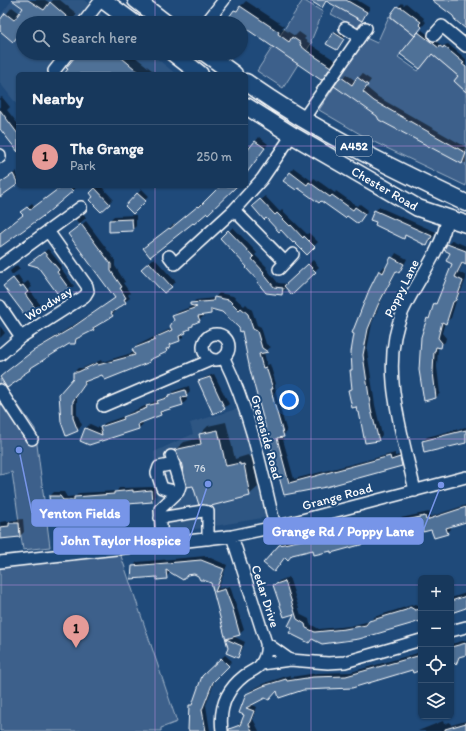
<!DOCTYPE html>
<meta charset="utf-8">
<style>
body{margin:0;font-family:Itim,sans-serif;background:#244365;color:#f1f3f6}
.controls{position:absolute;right:12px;bottom:12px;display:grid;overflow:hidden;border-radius:6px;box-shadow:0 1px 3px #0004}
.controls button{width:36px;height:36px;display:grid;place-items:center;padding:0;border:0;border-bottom:1px solid #365272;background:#17385c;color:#f1f3f6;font:20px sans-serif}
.you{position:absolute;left:289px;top:400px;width:14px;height:14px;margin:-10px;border:3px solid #fff;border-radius:50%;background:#1a73e8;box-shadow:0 0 0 6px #1a73e833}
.badge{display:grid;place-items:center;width:26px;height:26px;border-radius:50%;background:#e69b98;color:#111;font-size:13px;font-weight:700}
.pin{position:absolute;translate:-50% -33px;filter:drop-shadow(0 1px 2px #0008)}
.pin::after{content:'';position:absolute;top:21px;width:14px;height:12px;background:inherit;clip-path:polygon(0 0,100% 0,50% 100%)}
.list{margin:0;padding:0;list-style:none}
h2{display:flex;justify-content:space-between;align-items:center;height:52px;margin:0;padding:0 16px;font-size:17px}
h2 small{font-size:13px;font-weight:400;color:#9eacbb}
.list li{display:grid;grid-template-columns:26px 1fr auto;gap:12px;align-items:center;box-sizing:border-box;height:64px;padding:0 16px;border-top:1px solid #365272}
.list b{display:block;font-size:15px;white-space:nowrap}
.list p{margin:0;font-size:13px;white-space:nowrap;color:#9eacbb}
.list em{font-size:13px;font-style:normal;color:#9eacbb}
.icon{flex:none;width:22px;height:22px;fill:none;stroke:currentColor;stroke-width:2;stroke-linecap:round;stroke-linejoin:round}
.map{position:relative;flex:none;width:466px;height:731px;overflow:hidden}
.search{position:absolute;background:#17385c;box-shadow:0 1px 3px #0004;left:16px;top:16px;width:232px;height:44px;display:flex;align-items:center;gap:10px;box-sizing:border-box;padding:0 14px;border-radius:22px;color:#9eacbb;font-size:15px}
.panel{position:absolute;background:#17385c;box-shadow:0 1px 3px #0004;left:16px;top:72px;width:232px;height:116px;border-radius:6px}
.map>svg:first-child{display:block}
.built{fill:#2e5683}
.green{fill:#3c618b;stroke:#9eb0c5}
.shadow{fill:#0007}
.building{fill:#507197;stroke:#fff}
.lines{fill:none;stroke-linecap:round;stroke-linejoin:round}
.minor-casing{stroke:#fff;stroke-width:14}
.highway-casing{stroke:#fff;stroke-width:19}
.minor{stroke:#1f4a7a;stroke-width:11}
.highway{stroke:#1f4a7a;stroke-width:16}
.grid{fill:none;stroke:#b68bdc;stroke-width:1;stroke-opacity:0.55}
.labels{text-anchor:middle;stroke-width:4;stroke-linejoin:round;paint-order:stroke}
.number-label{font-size:11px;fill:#d3dce5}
.shield{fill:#1f4a7a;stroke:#bcc9d7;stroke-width:1}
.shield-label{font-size:12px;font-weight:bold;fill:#fff}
.street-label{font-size:13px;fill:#fff;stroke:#1f4a7a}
.leader{fill:none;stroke:#7795e8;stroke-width:1.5}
.callout-dot{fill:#7795e8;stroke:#1f4a7a;stroke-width:1.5}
.callout{fill:#7795e8;stroke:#7795e8;stroke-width:1.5}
.callout-label{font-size:14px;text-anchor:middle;font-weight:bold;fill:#fff}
</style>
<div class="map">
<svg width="466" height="731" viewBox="0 0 466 731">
<rect width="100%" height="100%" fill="#1f4a7a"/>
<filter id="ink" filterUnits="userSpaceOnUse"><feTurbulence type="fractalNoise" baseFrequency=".025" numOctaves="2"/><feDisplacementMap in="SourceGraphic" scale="8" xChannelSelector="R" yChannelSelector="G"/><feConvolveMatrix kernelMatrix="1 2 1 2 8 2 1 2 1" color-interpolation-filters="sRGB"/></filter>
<g filter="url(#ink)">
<path class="built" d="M12,0H84L112,23H23V53H150L176,74H18V106L0,83V16Z
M240,408L268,517L160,535L154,452L193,434L190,423Z"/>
<path class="green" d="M303,0L323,12L311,41L312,42L283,88L257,71Z
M336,6L362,21L357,28L331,14Z
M389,16L415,36L398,57L418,71L432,54L458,76L454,81L466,92V186L372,141L319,110L366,38L377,43Z
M0,379L35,429L50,547L23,550L12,472L0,475Z
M120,553L177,722L161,728V731H0V567Z"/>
<path class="shadow" d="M19,0H45L50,3L53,0H60L77,14L70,23H23V39L18,36L0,30V22L12,7L21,14L25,8Z
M316,0H357L370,8L362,20L327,0L322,7Z
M246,1L284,26L282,28L295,36L299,32L306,37L304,39L313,46L336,61L324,74L231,16L241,5H242Z
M402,3L404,5L406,3L424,18L423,20L426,22L419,31L398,7Z
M422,30L442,46L448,44L466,59V90L459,76L432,53H402Z
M336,31L345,37L338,47L334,33Z
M41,53H53L48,58Z
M79,53H130L157,74H65Z
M346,74L356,81L362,74L371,80L366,87L378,97L466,147V163L456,161L434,147L387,123L336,86Z
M2,97L10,107L7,110L18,124V150L0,128V98Z
M259,137L268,144L246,173V147L252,146Z
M294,168L312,181L314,178L335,193L336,191L357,206L360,204L368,210L358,223L347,215L345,217L290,172Z
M17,171L18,183L0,196V183Z
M62,186L76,187L0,247V232L24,215L26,208L32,203L35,207Z
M98,186H101L113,199L101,211L91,193Z
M222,186H235L207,211L193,222L149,244L174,224L175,226L202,203L204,204Z
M142,189L149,196L133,212L126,206Z
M265,196L280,212L282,210L307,234L309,233L318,242L307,253L253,206Z
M379,207L436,232L431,241L427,245L406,235L403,238L375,211Z
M84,214L86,218L79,224L76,220Z
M136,215V226L132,230L110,220L114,216Z
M86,221L115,260V266L125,282L123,283L130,293L128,295L130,298L115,309L116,311L112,315L97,325L94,330L80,336L75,343H69L34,365L20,378L7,386L0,378L4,374L39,347L116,298L70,234Z
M233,227L257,253L255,255L267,267L266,268L278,283L288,284L313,260L319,267L292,293L286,287L282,294L259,281L222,238Z
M452,240L466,246V264L463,263L459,272L466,276V279L460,294L457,298L451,318L445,322L442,333L446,338L445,342L438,347L437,367L440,393L436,398L425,399L428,319L438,301L453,263L448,245Z
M48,249L62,266L60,267L74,286L60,296L33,260Z
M396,253L407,259L403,267L399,271L397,270L382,299L372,323L367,350L375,405L382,435L378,440L350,390L352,387L351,370L353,368L380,271L384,267L387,268Z
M154,258L176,282L164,292L146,265Z
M17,265L20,269L12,275L10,271Z
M18,275L24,284L28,281L32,287L29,289L42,307L28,318L9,282Z
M219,293L233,296L244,306L246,304L252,310L257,325L261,327L266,344L271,347L264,352L267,365L270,364L276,384L275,385L277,398L287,432L282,436L294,479L395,453V456L404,454L406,460L401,465L284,494L242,330L222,311L215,309L211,313L203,314L204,316L199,320L183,333L184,336L180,340L174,342L166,351L153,357L149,361L103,373L89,379L77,396V414L82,425L78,430L67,434L74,372L78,368H83L101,360L102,362L135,352L133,349L138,345L172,328L175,320L173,316L178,312L195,305L191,304L196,300L215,298Z
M0,326L5,333L0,338Z
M214,374L229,404L224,408L200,382L204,378Z
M189,386L190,392L186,396L187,400L183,404L164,410L160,415L142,421L143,424L139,428L89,444L86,428L90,424L101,429V427L105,423L125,416L129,413L170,395L174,391Z
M226,422L235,459L248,455L249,457L252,456L258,487L249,495L193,485L175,450L184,442L201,438L200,434L208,426Z
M466,427V441H423L427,437Z
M154,487L155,497L151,501L131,503L124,509L52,516L50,496L54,492H64L67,497L76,496L79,493L117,491L119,488Z
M466,505V519L450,526L451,529L447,533L423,527L331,550L314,549L286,556L278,566L279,546L284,541L325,533L326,535L339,533V534L377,523L429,512L430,517Z
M23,519L24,532L20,536L0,539V522Z
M206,556L227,565L218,589L230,586L244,630L239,634L233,636L245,642L241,652L237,656L229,648L212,582L194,573L170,572L166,578L133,567L137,562Z
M289,577L301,615L309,619L310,624L319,629L350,626L370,621L374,617L415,604L421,606V620L313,638L309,642L289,626L296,613L285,616L274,585L279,581Z
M466,593V607L451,612V598Z
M466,640V654L461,656L456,664L451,659V644Z
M421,652V669L278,690L251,704L257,707L253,719L259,731H240L238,726L245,714L247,695L251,690L268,682L290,675L291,677L317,673L351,672Z
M225,655L232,661L216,677L206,705L210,731H191L190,705L194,702L203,676Z
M443,721L444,724L450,722L451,725L466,721V731H418Z"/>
<path class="building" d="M12,0H28L44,10L50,2L74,23H23V40L18,36L13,42L0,31V20L5,13L14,20L23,8Z
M309,0H346L367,12L362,21L326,1L322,8Z
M432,0H466V29L455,20L453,16Z
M240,6L279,32L278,34L289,42L292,37L301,43L300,45L307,51L331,67L323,79L321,80L229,17L234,10L237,11Z
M397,6L400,8L401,7L421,22L419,24L422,27L415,36L391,17V14Z
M333,32L344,39L337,50L326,44Z
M418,32L439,48L440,46L443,48L444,46L464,63L462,64L466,67V92L454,81L458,76L432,54L420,69L400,54Z
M78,53H116L141,74H64L68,69L66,68Z
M341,77L352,85L357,77L368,85L363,92L374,101L466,153L462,164L379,120L377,116L334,86Z
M0,110L18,134V152L0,129Z
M255,141L265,148L246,174V152Z
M290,172L307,185L309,182L330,197L332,195L353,210L355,207L365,214L358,224L347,216L345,218L321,201L319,203L298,188L296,190L283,181Z
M13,174L18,184L0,197V183Z
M62,186H68L73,191L46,214L0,247V233L23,215L20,212L27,207L30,210Z
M220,186H237L208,214L207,213L194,224L193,223L150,257L143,248L169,228L170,229L198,206L199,207Z
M95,188L110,204L101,212L89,200L93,197L90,193Z
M137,193L146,201L133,214L125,206Z
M260,199L275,215L277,213L290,226L291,225L303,238L304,236L315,247L307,255L294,242L293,243L281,230L279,232L266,218L264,220L252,206Z
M374,210L432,236L427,246L405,235L404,239L375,225L376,222L370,220Z
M132,219L133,231L109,232V220Z
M81,224L111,264V271L122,287L120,288L126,298L124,299L126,303L111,313L113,316L93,328L94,330L76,339L75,344H69L29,369L30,370L21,376L20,379L7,388L0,377L7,371L33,351L70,329L115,298L68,234Z
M228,230L254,257L252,259L264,272L263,273L274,287L283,288L282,295L266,293L257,282L258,281L246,268L247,267L220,238Z
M447,244L466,251V265L462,263L455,277L463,281L456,300L453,302L446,324L442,322L438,338L442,343L441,348L436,347L435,351H434L433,372L436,398L424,401L419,370L421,337L427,318L429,319L434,303L436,304L452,264L446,261L450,253L444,250Z
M44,252L59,270L57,272L70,290L60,297L38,267L28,264Z
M391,257L404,264L399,273L396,271L378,305L368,329L363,355L371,410L379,441L365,443L359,412H357L356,407L352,408L348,390L352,389L350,370H352L351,352L354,334L352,333L369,290L379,270L383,273Z
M149,262L172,287L164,293L141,269Z
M308,264L316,272L292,295L284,286Z
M13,278L20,287L23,285L28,292L25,294L38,312L28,319L3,286Z
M214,297L229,300L239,310L241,308L248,314L253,329L257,331L262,348L268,352L259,354L263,368L266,367L273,389H271L274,402L284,437L277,438L289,483L390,456L391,460L400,457L402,466L326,487L284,495L250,370L242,331L240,332L239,328L222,312L211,309V314L198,316L200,321L193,324V326L189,327L190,329L185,331L186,333L179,336L180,341L169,345L170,348L166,349L167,352L149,360L150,362L105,380L102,375L84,382L85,384L73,401V418L78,431L66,436L61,422L59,394L73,378V372H78L97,363L98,365L135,355L132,349L155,340L154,338L172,330L170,326L174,320L172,316L197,307L190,305V303L213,301Z
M210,377L225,409L213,414L198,381Z
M185,390L187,397L181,398L183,405L160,412L161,415L138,424L139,429L89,445L80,441L85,428L102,435L100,427L124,419L123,417L147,408L146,406L158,403L157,401L169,397L168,395Z
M218,430L226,466L240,463V465L244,464L250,496L211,506L199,505L193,486L187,487L181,462L174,450L201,444L199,434Z
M466,430V443L424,453L422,441Z
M133,490V492L151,490L152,502L128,504L129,507H125V510L51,517L49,496H60L63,500H74V497L114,494V492Z
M466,507V522L446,528L448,534L434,538L431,530L423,532L422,528L331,553V551L314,555L313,550L292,555L288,560L285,557L274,572L263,563L279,545L321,536L322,539L335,536V538L372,527L425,516L426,520Z
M9,523H19L20,537L0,539V527L9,526Z
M201,560L224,569L215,592L225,589L233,610L240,635L226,639L242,646L238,658L226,653L228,648L211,583L203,580H200L198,576L194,574L187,575L183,580L166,570L167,579L157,580V577L131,579L132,566Z
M285,581L297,619L305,624L306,628L315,632L345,629L366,625L369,621L406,610L410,607L415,610L421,609V621L359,639L322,644L312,639L309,643L289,633L292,628L288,626L294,614L284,617L273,585Z
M466,596V608L451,613V601Z
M466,643V655L459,657L456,665L451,660V647Z
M421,655V670L413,673L412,670L352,688L303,690L279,698L277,691L269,700L265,698L246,708L254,711L249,724L252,731H229V729L240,725L244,715L239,713L246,694L263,686L286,679L287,681L313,677L346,676Z
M221,658L229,666L213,682L202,710L206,731H190L188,730L189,705H192L202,676Z
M466,723V731H445V729Z"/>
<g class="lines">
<defs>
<path id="minor" d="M83,23L101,0
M206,23L224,0
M345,28L360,37
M434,35L442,26L466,46
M54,71L68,53
M304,118L366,28
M0,155V157
M234,210L285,262
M48,231L81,207
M169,256L175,264L234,210L262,179L292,135
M0,266L48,231L87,286L88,291L85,296L21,337L0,355
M279,269L293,254
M0,306L21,337
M203 347a13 13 0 1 1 26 0a13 13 0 1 1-26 0Z
M224,358C250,411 262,470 275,527
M0,390L32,439
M103,406L211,360
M174,464L159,467L157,473L162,488L178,492
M415,491C403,434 378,367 403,311C415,284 444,247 447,218
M160,518L203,511L208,512V539
M162,544L160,509L178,492L180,486L171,456
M0,562L232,536L275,527L466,477
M451,631L466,627
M266,643L290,660L328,663L345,662L421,640
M261,664L290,660
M222,731C219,709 226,690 244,676C249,672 258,669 261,664C265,658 267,650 266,643L232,536"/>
<path id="highway" d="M103,0L134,23
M136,0L166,23
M173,53L200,74
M205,53L234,74
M246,82C313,130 392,168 466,203
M246,106L292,135L418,208L466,224"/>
</defs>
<use href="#minor" class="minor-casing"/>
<use href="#highway" class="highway-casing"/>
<use href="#minor" class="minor"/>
<use href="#highway" class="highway"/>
</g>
</g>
<path class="grid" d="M155,0V23M311,0V731M155,53V74M0,146H18M246,146H466M155,186V731M0,292H466M0,439H466M0,585H421M451,585H466"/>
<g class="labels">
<g class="number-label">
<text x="200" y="472">76</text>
</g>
<rect class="shield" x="336" y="136" width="36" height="20" rx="3"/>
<g class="shield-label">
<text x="354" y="150">A452</text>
</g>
<g class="street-label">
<text transform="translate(385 188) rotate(30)" y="5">Chester Road</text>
<text transform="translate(401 288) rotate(-64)" y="5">Poppy Lane</text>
<text transform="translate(48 303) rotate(-32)" y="5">Woodway</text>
<text transform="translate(267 437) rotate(75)" y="5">Greenside Road</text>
<text transform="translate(337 496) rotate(-15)" y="5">Grange Road</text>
<text transform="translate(266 596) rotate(72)" y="5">Cedar Drive</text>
</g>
</g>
<path class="leader" d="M19 450L32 513M441 485L423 531M208 484L189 541"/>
<g class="callout-dot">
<circle cx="19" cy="450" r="4"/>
<circle cx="441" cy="485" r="4"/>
<circle cx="208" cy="484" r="4"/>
</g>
<g class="callout">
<rect x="32" y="500" width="97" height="26" rx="4"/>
<rect x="264" y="518" width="159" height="26" rx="4"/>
<rect x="54" y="528" width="135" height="26" rx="4"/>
</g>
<g class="callout-label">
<text x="80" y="518">Yenton Fields</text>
<text x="343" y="536">Grange Rd / Poppy Lane</text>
<text x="121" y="545">John Taylor Hospice</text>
</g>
</svg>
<div class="controls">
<button>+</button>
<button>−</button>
<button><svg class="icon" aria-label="locate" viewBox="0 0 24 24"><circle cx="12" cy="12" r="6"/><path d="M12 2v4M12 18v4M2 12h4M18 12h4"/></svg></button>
<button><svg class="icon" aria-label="layers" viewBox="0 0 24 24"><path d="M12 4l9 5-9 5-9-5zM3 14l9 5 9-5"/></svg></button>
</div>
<div class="you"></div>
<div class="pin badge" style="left:76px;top:648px">1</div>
<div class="search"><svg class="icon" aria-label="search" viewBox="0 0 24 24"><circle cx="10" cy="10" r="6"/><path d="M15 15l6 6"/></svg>Search here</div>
<section class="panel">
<h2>Nearby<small></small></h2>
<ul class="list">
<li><span class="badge">1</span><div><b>The Grange</b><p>Park</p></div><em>250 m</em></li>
</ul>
</section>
</div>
